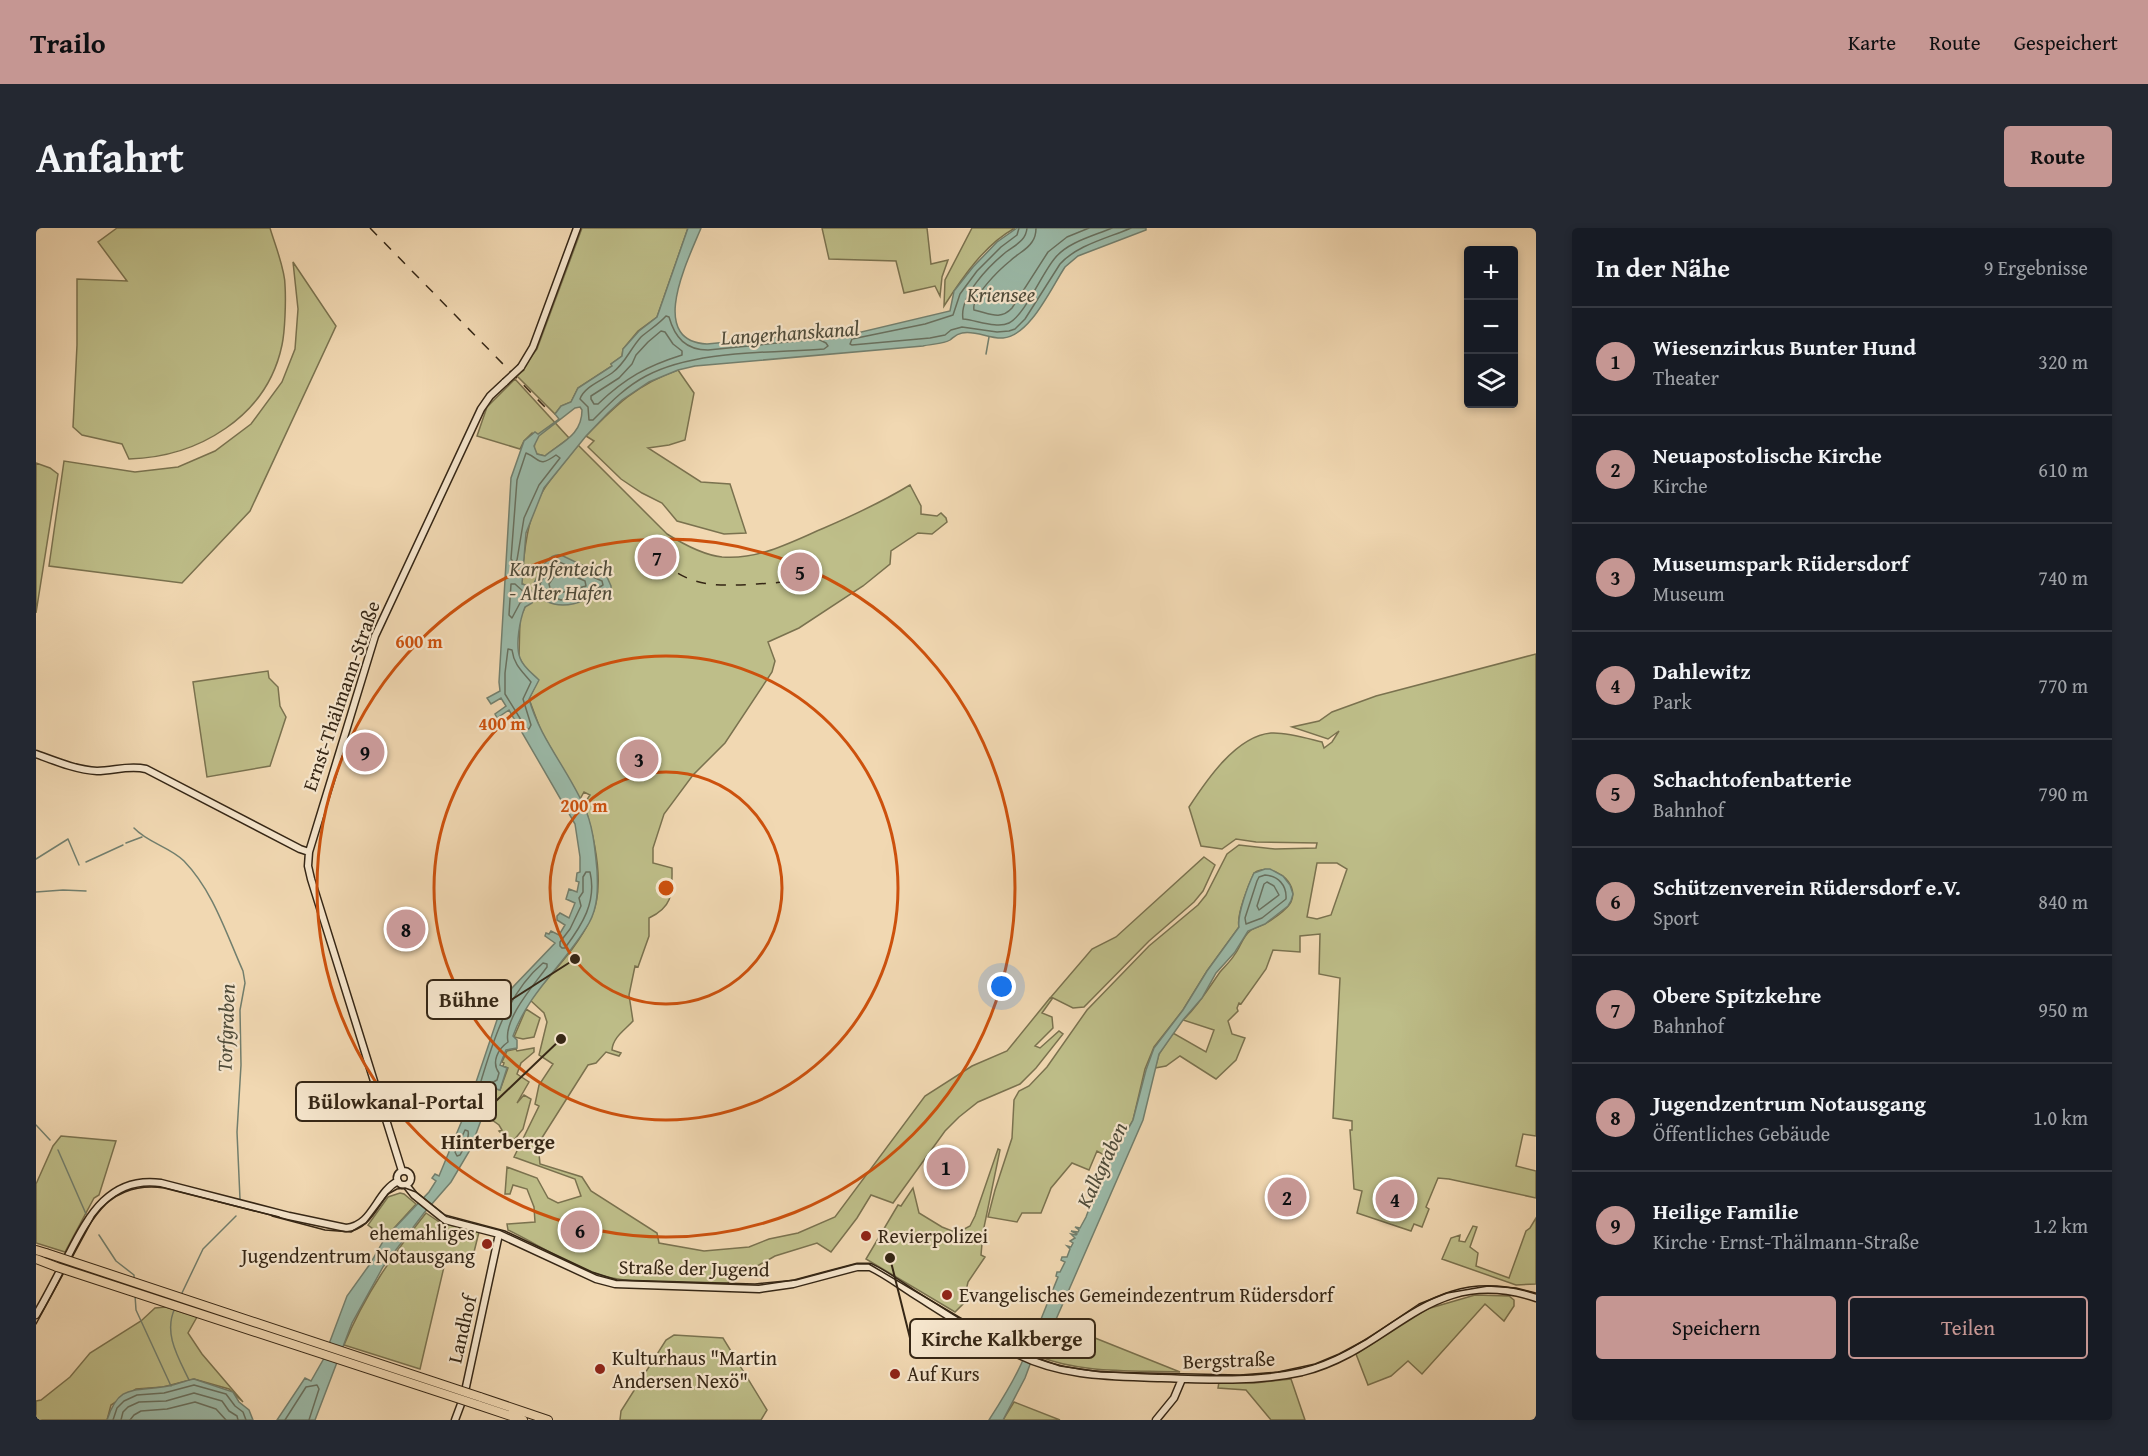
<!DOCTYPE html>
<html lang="de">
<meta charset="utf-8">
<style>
body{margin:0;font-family:"Gentium Book Plus",serif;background:#242831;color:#f1f3f6}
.controls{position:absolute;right:18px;top:18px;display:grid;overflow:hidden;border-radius:6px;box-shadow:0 3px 9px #0003}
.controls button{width:54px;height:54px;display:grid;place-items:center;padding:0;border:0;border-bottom:2px solid #363941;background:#171b24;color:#f1f3f6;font:30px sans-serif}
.you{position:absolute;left:966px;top:759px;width:21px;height:21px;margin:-15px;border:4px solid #fff;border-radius:50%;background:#1a73e8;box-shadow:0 0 0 9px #1a73e833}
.badge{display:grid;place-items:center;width:39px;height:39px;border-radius:50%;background:#c59692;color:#111;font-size:20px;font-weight:700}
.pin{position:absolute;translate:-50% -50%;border:3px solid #fff;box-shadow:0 2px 6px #0006}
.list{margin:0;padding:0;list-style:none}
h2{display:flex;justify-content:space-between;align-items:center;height:78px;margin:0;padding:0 24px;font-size:26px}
h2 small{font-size:20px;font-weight:400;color:#9ea1a6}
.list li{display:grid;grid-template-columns:39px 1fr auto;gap:18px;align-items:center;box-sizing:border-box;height:108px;padding:0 24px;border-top:2px solid #363941}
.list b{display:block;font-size:22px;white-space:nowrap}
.list p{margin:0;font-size:20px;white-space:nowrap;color:#9ea1a6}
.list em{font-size:20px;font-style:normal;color:#9ea1a6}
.actions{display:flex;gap:12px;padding:18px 24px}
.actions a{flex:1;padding:14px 0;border:2px solid #c59692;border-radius:6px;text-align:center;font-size:21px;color:#c59692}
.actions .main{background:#c59692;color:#111}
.icon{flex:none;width:33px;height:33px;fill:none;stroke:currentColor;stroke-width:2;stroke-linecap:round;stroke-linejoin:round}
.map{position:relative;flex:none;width:1500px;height:1192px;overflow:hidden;border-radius:6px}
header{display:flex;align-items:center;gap:36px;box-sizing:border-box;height:84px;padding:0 30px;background:#c59692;color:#111}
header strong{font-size:28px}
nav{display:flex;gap:33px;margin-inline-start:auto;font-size:21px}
.intro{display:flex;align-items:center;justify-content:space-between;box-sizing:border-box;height:144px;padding:0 36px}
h1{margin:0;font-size:42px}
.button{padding:15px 27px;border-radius:6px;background:#c59692;color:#111;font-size:21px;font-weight:700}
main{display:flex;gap:36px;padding:0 36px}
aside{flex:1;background:#171b24;border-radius:6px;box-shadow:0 3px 9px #0003}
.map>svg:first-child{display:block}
.green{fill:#bebe89;stroke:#7a724f;stroke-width:1.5;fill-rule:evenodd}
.water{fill:#9bbaa9;stroke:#727f6e;stroke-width:1.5;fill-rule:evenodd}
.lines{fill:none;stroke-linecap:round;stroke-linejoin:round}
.shore{stroke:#68705f;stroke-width:1.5}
.stream{stroke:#727f6e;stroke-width:1.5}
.secondary-casing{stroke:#352615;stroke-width:9}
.highway-casing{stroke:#352615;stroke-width:10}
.secondary{stroke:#f6e6cd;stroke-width:6}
.highway{stroke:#f1d8b2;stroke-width:8}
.tram{stroke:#352615;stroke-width:1.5}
.rail{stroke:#352615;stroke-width:1.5;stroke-dasharray:10 10;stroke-linecap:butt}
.secondary-bridge-casing{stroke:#352615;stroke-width:9;stroke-linecap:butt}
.highway-bridge-casing{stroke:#352615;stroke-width:10;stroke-linecap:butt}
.secondary-bridge{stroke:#f6e6cd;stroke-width:6}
.highway-bridge{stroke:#f1d8b2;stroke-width:8}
.ring{fill:none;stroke:#cd510d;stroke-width:3}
.poi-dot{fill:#8f2418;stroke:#f6e6cd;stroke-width:2}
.labels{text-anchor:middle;stroke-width:4.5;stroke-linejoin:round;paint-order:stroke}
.street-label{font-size:20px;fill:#352615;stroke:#f6e6cd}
.poi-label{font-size:20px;fill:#352615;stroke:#f6e6cd;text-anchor:start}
.water-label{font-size:21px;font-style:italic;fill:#4e4b3a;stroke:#f6e6cd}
.neighbourhood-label{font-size:21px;font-weight:bold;fill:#352615;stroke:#f6e6cd}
.centre{fill:#cd510d;stroke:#f6e6cd;stroke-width:3}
.ring-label{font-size:18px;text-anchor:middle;font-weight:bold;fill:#cd510d;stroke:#f6e6cd;stroke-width:4.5;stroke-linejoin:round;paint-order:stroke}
.leader{fill:none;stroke:#352615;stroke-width:2}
.callout-dot{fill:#352615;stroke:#f6e6cd;stroke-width:2}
.callout{fill:#f6e6cd;stroke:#352615;stroke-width:2}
.callout-label{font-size:21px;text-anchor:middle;font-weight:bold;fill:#352615}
</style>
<header>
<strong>Trailo</strong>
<nav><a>Karte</a><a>Route</a><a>Gespeichert</a></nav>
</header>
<div class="intro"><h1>Anfahrt</h1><a class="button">Route</a></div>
<main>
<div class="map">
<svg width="1500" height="1192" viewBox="0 0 1500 1192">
<rect width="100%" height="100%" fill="#f1d8b2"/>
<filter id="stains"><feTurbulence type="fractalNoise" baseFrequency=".00333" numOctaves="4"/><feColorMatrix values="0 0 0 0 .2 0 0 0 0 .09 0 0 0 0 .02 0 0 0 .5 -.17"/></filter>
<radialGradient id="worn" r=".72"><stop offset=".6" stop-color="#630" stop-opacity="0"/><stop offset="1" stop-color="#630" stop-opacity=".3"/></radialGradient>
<path class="green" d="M81,0H234C239,17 249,41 249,57C250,73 249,103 246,117C231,189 162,229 93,231L86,216L46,207L37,199L41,117V51L91,53L62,14Z
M546,0H652L621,89L602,103L587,121L586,128L575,136L576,138L542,160L535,174L525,178L519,186L481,148L488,142L487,140L501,121Z
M786,0H891L895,36L912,32L906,49L904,68L899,58L868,65L860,33L793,31Z
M936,0H979C949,16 926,50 908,78L909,52Z
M257,34L300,98L214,283L146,355L13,338L28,233L99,244L142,239L179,223L215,196L246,154L259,121L262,81Z
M642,142L658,165L649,212L633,217L612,220L665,254L694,256L710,305L688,306L641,293L626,275L606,265L585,251L552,219L558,213L550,208C579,178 601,156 642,142Z
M479,151L533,210L509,228L501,226L498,222L499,213L496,205L488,213L484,221L441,208L451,179Z
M542,217L631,306C647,316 667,327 686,329C723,332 755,314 788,300C818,287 846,274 874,257L885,278V286L901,288L905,285L910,290L911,294L896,306L882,305L855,323L854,336L827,358L763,400L732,414L739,433L736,444L689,515L657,547L628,586L617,620V635L636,640C636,664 638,678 613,690V708L602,739L599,738L593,767L597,793C589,802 577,809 576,822L585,825L583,828L570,824L560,835L552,837L502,916L504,936L546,949L555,963L621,1005L623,1015L668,1023L713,1019L733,1011L762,1005L799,989L889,868L936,838L971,823L1014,770L1016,771L1006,785L1016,789L1017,800L999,818L1004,820L1023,803L1027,806L1000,840L984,856L942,874L923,889L909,903L857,975L835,967L821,990L795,1024L781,1015L739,1028L700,1050L694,1052L692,1055C656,1054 601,1057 567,1048C537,1039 501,1016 472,1002L471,996L499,994L498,979L491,961L477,957L474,966H469L471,939L501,950L512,970L522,975L545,968L539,951L478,929L503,878L499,876L503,857L517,836L503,827L511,794L508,785L494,772C515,745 541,721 555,690C570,659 558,608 548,576L554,567L548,564L544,571L505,503L493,471L502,452L488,438L483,429L484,390L496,364L492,358L486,356L485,353C489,320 491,286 510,258C520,244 531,231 542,217Z
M0,235L14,240L22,246L0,385Z
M1500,426V908L1487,906L1480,938L1500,943V970L1413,951L1402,950L1390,979L1393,981L1386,999L1378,996L1375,1003L1321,985L1326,963L1318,961L1314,902H1316V893L1297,890L1304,750L1283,746L1284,706L1264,708V724L1237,722L1230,741L1205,776L1203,775L1201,780L1202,783L1192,793L1196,806L1209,810L1200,832L1180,851L1144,828L1130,838L1119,840L1123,826L1137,805L1170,824L1178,802L1147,792C1162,778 1172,761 1184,744C1189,738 1195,733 1199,726C1204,720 1207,708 1214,703C1217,700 1223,699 1226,697C1235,693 1251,682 1255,674C1264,654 1235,633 1218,645C1213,656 1200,687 1203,699L1171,743L1147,782L1118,819L1109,841L1097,892L1075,931L1061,923L1053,942L1036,935L1015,960L1005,985H986L981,994L952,989L959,962L976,910L978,872L983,863L993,858L1011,839L1051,782L1113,718L1162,677L1170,667L1191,626L1203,617L1239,621L1280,620L1281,615L1220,614L1200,611L1186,621L1165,618L1153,579C1170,553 1200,508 1235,505C1251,504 1270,510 1286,514L1288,520L1296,514L1303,503L1292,511L1256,499L1283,493L1296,484L1340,468ZM1281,635H1301L1311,641L1295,687L1281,691L1271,689Z
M232,443L233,450L242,459L244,478L250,489L234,538L171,549L157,454Z
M1168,629L1179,637L1167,663L1158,674L1113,713L1048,779L1037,780L1015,769L1056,721L1080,709Z
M490,781L504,790L498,809L487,811L478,809Z
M498,820V824L485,835L481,846L493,854L481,875L488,867L495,871L487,901L478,912L473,913L463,903L466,902L463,897L449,887L457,860L464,862L472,840L467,838L468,835L466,834L471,823L480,821L481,823Z
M25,908L80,913L63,967L58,970L29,1024L0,1015V956L17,918Z
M962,921L964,922L947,1004L945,1027L949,1029L932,1054L927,1076L919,1084L830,1031L862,977L865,978L877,960L883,985L906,999L921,1005L934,998L939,988Z
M364,965L368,966L380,976L349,1010L332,997L352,969Z
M390,985L405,995L443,1004L436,1032L411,1026L384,1141L308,1117C329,1066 356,1028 390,985Z
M1500,990V1056L1480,1057L1406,1031L1415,1010L1424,1007L1423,1013L1429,1014L1437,998L1441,999L1434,1019L1442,1025L1440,1038L1473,1050L1490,1003L1494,1000Z
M1439,1067L1473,1068L1478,1072V1078L1468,1093L1449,1076L1386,1146L1372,1133L1355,1148L1332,1157L1320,1126L1391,1081Z
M130,1079L161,1089L152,1105L166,1126L207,1174L193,1161L158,1151L127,1159L100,1161L75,1177L71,1192H0V1173L5,1172L34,1149L54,1125L105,1093L119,1080Z
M1019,1094L1144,1144C1097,1142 1046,1146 1002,1128Z
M638,1107L687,1110L731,1182L725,1192H584L585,1183L630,1112Z
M1255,1151L1269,1192H1235L1210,1162L1182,1160L1183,1154L1219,1155Z
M978,1174L1024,1192H967Z"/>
<path class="water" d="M652,0H665C653,30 610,113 671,116L784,105L796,111L914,83L918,63L937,39L961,14L981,0H1110V2L1042,28L1029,39C1015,60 994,108 967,110C953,111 940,102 926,105C920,106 918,109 914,112C908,116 895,116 887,118L659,138L642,142L613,154L586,172L572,185L550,208L508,260L490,305L486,356L492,358L496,364L499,363L497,357C503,346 510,325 525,327L571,349L575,358V361C554,370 531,384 510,373C505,370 503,370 500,364H497L496,375L489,379C484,391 479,417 484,430C487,439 496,445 503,452L493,471C504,510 530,539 547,576C557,596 559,620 561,642C562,661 562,679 553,695C530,735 493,763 477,808L481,812V820L470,822L464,837L471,840L464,862L457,860L434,922L415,954L388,985L347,1039L316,1095L279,1192H241L269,1150L275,1153L287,1132L311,1068L334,1036L349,1010L393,964L400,953L396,950L399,946L403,948L432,878L464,783L476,760L519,715L509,708L510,705L513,706L515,703L523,707L529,697L521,692V688L524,685L533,690L539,675L530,671L533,661L541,664L543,654L540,653L541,645L544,644V629L539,596L473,482L461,490L459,486L470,478L465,470L455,476L451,470L464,463L463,454L475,250L488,213L499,204L502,206L523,191L519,186L525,178L535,174L542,160L576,138L575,136L586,128L587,121L603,103L621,89ZM544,179L546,182C546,207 526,214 509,228L501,226L498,218L503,208L539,180Z
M1229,641H1234L1247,648L1254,657L1257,666L1255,673L1252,678L1229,696L1212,703L1199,724L1180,745L1166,770L1147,792L1123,826L1107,892L1018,1096L1011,1110L1002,1115L989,1150L967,1192H953C964,1175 990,1135 992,1115L988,1113L990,1110L994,1112L1001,1101L1022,1049L1020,1048L1021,1044H1024L1029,1034L1025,1032L1026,1029H1031L1034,1021L1031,1018L1035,1019L1037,1015L1034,1013L1039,1010L1035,1006L1040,1007L1041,1006L1035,1003L1042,1004L1043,1002L1039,999L1044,1000L1050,989L1064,952L1097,892L1110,842L1118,820L1147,782L1171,743L1203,699C1201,687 1212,657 1218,645Z
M158,1151L197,1164L203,1174L213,1182L217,1192H71C82,1158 95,1163 126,1159C137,1158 147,1153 158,1151Z"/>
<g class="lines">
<path class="shore" d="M983,0L981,7L965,19L941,43L924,66L917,87L889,96L816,111L814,116L816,117L894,110L909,107L915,102L926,99L961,104L973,103L979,101L989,91L1024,36C1041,17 1072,10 1095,0
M991,0C990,13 979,17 970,24C953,38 923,68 927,91C940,92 961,101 973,95C989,87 1006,45 1019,30C1032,14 1057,8 1076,0
M1000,0C1000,5 999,10 996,14C991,22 981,26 974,33C964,41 935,69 938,82C953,85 964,93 976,80L1012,24L1031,9L1053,0
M630,88L633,89C639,110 650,122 672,122L782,111L790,115L792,118L788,121C733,125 659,122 610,148C589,159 573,176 557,192H553L552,179L544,171C548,159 565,153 576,145C589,136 594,121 605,109C613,102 623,96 630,88Z
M625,103L629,104L637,116L646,123V127C611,138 589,150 562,176H558L555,171V168L583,150L596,136L600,127L612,114Z
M490,225C505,231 502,240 520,227L524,230L503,257L488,290L481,332L478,335L475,331L481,252Z
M521,333L566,353L567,357L554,365L525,372L509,366L504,356L514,338Z
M523,341L549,353L550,358L524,365L514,360L513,356Z
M475,356H479L490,366V371L484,375L476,390L473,387Z
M472,421L476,422C478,437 486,443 495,454L487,471L495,497L493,501L490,500L469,466V445Z
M550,644H554C561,674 546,697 529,720H526L524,718V714L534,701L545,678L543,670L547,664V649Z
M1229,647C1242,648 1251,657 1250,671L1226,690L1210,696L1209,690L1221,653L1223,649Z
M1231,654L1238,658L1243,667L1223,682L1221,678L1228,656Z
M507,735L511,736V739C498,757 467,791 472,814C462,821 455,834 463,845L461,852L452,857L446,872L442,874L440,870C454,823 468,768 507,735Z
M429,902L432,903C434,910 428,920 424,927L421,928L419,924Z
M77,1192L81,1180L88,1173L101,1167L128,1165L158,1157L190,1166L199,1178L207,1184L210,1192
M85,1192L87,1184L92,1179L103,1174L130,1173L158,1165L186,1173L193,1183L201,1188L202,1192
M94,1192L98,1187L105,1183L131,1181L159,1174L180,1181L190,1192
M249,1192L270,1159L281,1157L283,1161L273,1192"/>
<path class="stream" d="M950,126L953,109
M98,600C112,615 134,619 148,633C177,663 190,705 207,743L209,755L204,782L205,837L201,904L204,971
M90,615L106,609
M0,631L32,611L43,637
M50,634L87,617
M0,664L27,662L50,663
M0,897L14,912
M22,922L50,986
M63,1007L80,1033L98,1047V1050
M99,1067L100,1082L135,1158
M145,1067L167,1021L200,988
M139,1080C127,1105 142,1129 153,1152"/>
<defs>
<path id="secondary" d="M485,139L497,119L541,0
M0,526C19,533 41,542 61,543C78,543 92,537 110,541L264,621L273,624
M361 950a7 7 0 1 1 14 0a7 7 0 1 1-14 0Z
M366,943L275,651L272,638L273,624L339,408L445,181L454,168L469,154
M370,957L378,967L409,992L463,1006L560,1051L579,1056L723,1061L757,1056L821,1039H834C849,1046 862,1056 876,1065C911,1087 945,1110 983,1127C1028,1149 1076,1148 1125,1150C1173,1152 1220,1154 1266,1144C1357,1122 1393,1034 1500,1070
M0,1087C12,1067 22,1046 33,1026C53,987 74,948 125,955L253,988L310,1000C337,998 340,964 362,953
M419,1192L428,1168L463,1006
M1120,1192L1138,1170L1146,1151"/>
<path id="highway" d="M0,1022L10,1025
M0,1031L21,1039
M444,1169L512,1192
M442,1177L487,1192"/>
</defs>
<use href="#secondary" class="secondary-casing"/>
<use href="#highway" class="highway-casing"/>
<use href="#secondary" class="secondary"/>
<use href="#highway" class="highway"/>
<path class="tram" d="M236,988L289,1002L315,1004L330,995L352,966L361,961L369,960L380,964L409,987L469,1003L556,1044L581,1052L719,1056L760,1052L820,1036H833L979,1122L1024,1138L1065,1144L1204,1147L1242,1144L1279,1136L1303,1126L1331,1111L1383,1076L1411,1065L1452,1058L1480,1060L1500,1065
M0,1096L58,989C75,965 100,956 128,960L243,989"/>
<path class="rail" d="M334,0L510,180
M613,318C644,359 675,359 721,356C732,355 744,356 754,351C763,346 770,337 777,329"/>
<defs>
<path id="secondary-bridge" d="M469,154L485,139"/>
<path id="highway-bridge" d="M10,1025L444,1169
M21,1039L442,1177"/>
</defs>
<use href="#secondary-bridge" class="secondary-bridge-casing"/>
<use href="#highway-bridge" class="highway-bridge-casing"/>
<use href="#secondary-bridge" class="secondary-bridge"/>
<use href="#highway-bridge" class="highway-bridge"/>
</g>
<g class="ring">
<circle cx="630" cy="660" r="116"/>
<circle cx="630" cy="660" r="232"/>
<circle cx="630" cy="660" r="349"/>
</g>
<g class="poi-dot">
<circle cx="830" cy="1008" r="6"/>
<circle cx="451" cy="1016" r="6"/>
<circle cx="911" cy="1067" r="6"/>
<circle cx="564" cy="1141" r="6"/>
<circle cx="859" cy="1146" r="6"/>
</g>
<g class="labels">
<g class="street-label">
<text transform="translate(305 468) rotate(-71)" y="7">Ernst-Thälmann-Straße</text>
<text transform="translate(658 1040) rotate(1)" y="7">Straße der Jugend</text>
<text transform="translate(426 1101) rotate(-77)" y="7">Landhof</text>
<text transform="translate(1193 1132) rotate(-2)" y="7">Bergstraße</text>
</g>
<g class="poi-label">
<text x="439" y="1012" text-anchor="end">ehemahliges<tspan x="439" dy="23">Jugendzentrum Notausgang</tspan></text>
<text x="842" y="1015">Revierpolizei</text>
<text x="923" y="1074">Evangelisches Gemeindezentrum Rüdersdorf</text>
<text x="576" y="1137">Kulturhaus "Martin<tspan x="576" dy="23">Andersen Nexö"</tspan></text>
<text x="871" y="1153">Auf Kurs</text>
</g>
<g class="water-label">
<text x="965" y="74">Kriensee</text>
<text transform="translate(754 105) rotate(-4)" y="7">Langerhanskanal</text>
<text x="525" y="348">Karpfenteich<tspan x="525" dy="24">- Alter Hafen</tspan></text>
<text transform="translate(190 800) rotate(-88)" y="7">Torfgraben</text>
<text transform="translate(1066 937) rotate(-65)" y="7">Kalkgraben</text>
</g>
<g class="neighbourhood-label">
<text x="462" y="921">Hinterberge</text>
</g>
</g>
<circle cx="630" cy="660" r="9" class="centre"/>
<g class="ring-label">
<text x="383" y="420">600 m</text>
<text x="466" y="502">400 m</text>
<text x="548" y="584">200 m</text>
</g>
<path class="leader" d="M539 731L475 772M525 811L460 873M854 1030L874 1110"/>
<g class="callout-dot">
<circle cx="539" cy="731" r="6"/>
<circle cx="525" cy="811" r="6"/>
<circle cx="854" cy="1030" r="6"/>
</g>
<g class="callout">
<rect x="391" y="752" width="84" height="39" rx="6"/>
<rect x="260" y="854" width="200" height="39" rx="6"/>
<rect x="874" y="1091" width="185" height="39" rx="6"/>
</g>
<g class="callout-label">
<text x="433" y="779">Bühne</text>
<text x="360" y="881">Bülowkanal-Portal</text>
<text x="966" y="1118">Kirche Kalkberge</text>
</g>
<rect width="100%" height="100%" filter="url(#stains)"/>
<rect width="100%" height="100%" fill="url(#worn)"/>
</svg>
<div class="controls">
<button>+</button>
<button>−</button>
<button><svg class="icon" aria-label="layers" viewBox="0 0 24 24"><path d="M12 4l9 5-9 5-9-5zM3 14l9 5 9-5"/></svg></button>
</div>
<div class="you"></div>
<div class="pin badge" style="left:910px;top:939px">1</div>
<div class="pin badge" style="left:1251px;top:969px">2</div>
<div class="pin badge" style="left:603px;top:531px">3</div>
<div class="pin badge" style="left:1359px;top:971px">4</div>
<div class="pin badge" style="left:764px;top:344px">5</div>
<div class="pin badge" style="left:544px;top:1002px">6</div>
<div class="pin badge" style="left:621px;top:329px">7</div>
<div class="pin badge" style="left:370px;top:701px">8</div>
<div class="pin badge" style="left:329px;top:524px">9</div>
</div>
<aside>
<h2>In der Nähe<small>9 Ergebnisse</small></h2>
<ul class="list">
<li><span class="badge">1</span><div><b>Wiesenzirkus Bunter Hund</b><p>Theater</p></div><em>320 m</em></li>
<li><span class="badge">2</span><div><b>Neuapostolische Kirche</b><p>Kirche</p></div><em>610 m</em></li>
<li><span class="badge">3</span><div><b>Museumspark Rüdersdorf</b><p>Museum</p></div><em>740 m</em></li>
<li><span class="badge">4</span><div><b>Dahlewitz</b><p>Park</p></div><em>770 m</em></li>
<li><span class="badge">5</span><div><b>Schachtofenbatterie</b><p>Bahnhof</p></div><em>790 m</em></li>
<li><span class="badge">6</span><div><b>Schützenverein Rüdersdorf e.V.</b><p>Sport</p></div><em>840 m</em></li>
<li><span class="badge">7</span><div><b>Obere Spitzkehre</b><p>Bahnhof</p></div><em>950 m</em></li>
<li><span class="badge">8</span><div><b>Jugendzentrum Notausgang</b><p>Öffentliches Gebäude</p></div><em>1.0 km</em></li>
<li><span class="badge">9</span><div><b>Heilige Familie</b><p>Kirche · Ernst-Thälmann-Straße</p></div><em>1.2 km</em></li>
</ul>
<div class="actions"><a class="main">Speichern</a><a>Teilen</a></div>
</aside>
</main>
